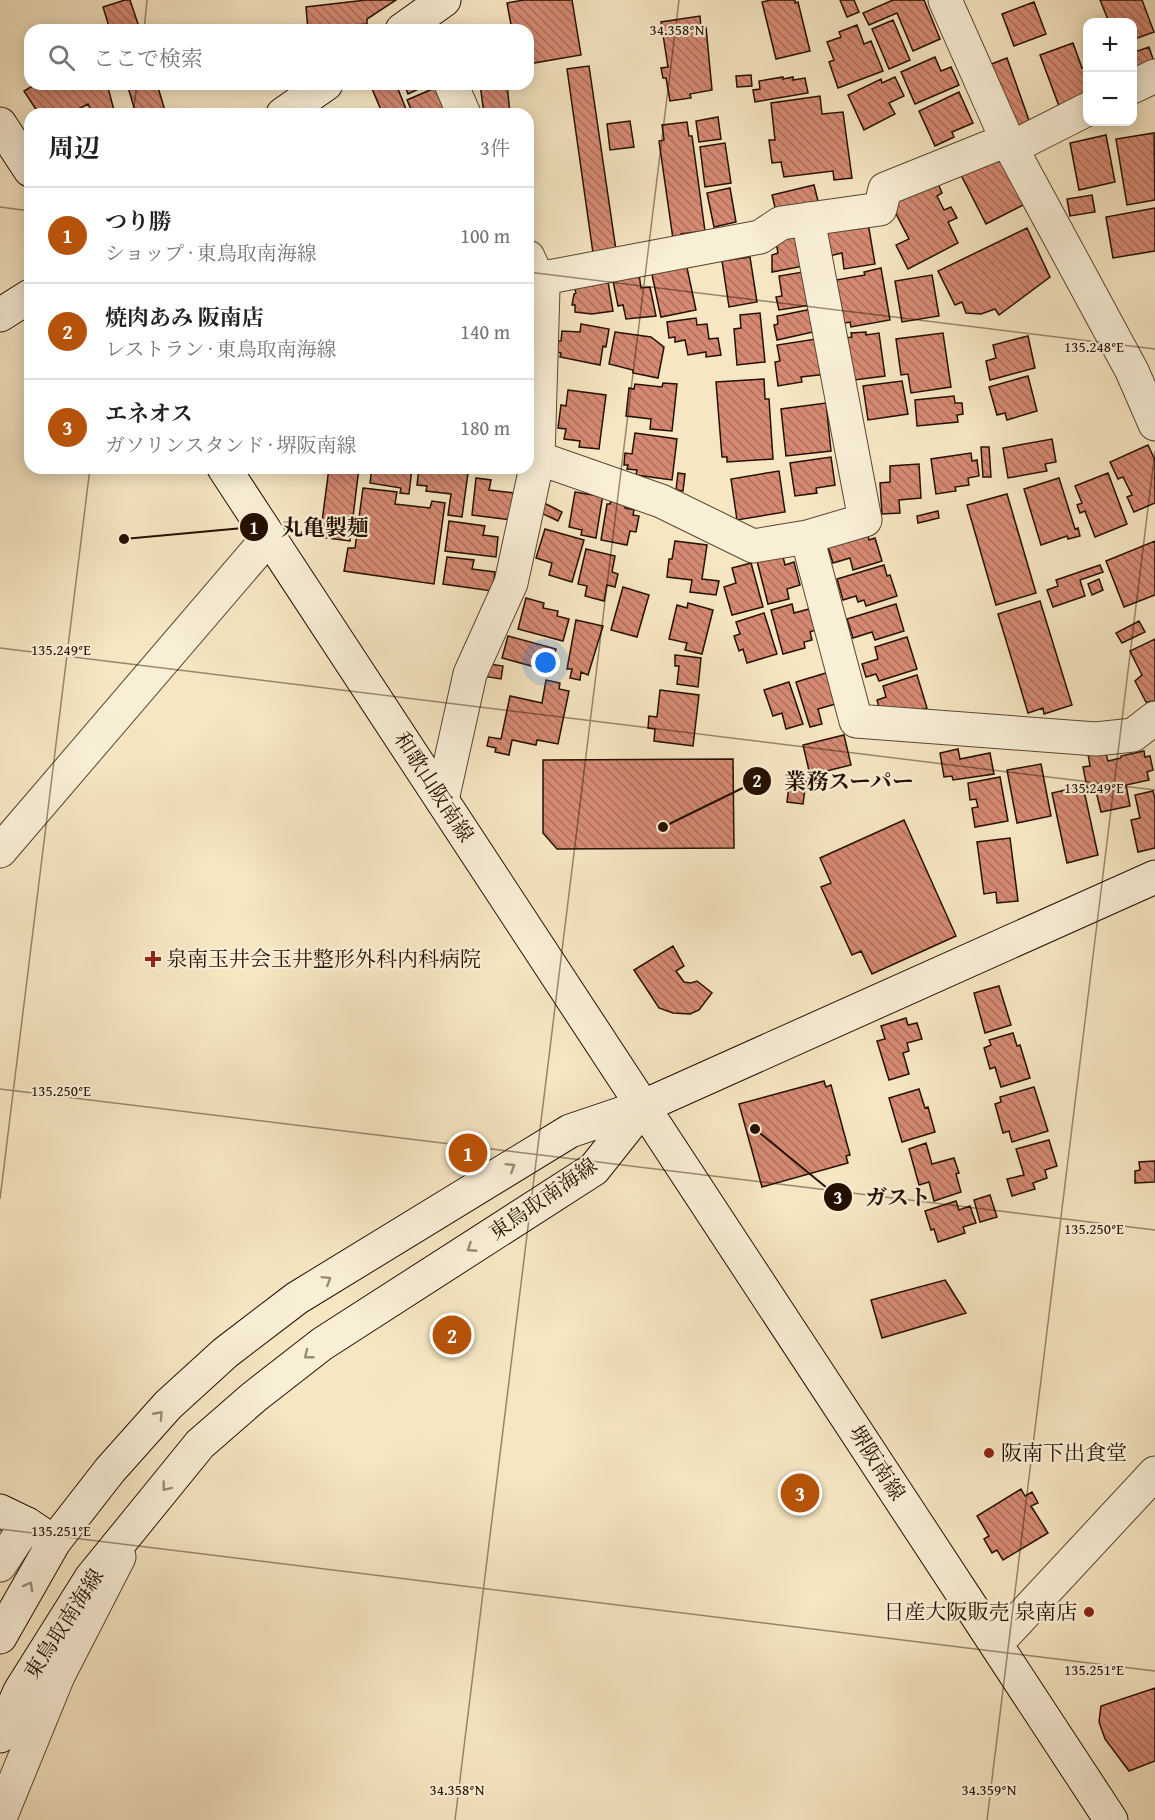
<!DOCTYPE html>
<html lang="ja">
<meta charset="utf-8">
<style>
body{margin:0;font-family:"Gentium Book Plus","Noto Serif JP",serif;background:#f2f2f2;color:#222}
.controls{position:absolute;right:18px;top:18px;display:grid;overflow:hidden;border-radius:12px;box-shadow:0 3px 15px #0003}
.controls button{width:54px;height:54px;display:grid;place-items:center;padding:0;border:0;border-bottom:2px solid #e0e0e0;background:#fff;color:#222;font:30px sans-serif}
.you{position:absolute;left:546px;top:663px;width:21px;height:21px;margin:-15px;border:4px solid #fff;border-radius:50%;background:#1a73e8;box-shadow:0 0 0 9px #1a73e833}
.badge{display:grid;place-items:center;width:39px;height:39px;border-radius:50%;background:#b45309;color:#fff;font-size:20px;font-weight:700}
.pin{position:absolute;translate:-50% -50%;border:3px solid #fff;box-shadow:0 2px 6px #0006}
.list{margin:0;padding:0;list-style:none}
h2{display:flex;justify-content:space-between;align-items:center;height:78px;margin:0;padding:0 24px;font-size:26px}
h2 small{font-size:20px;font-weight:400;color:#767676}
.list li{display:grid;grid-template-columns:39px 1fr auto;gap:18px;align-items:center;box-sizing:border-box;height:96px;padding:0 24px;border-top:2px solid #e0e0e0}
.list b{display:block;font-size:22px;white-space:nowrap}
.list p{margin:0;font-size:20px;white-space:nowrap;color:#767676}
.list em{font-size:20px;font-style:normal;color:#767676}
.icon{flex:none;width:33px;height:33px;fill:none;stroke:currentColor;stroke-width:2;stroke-linecap:round;stroke-linejoin:round}
.map{position:relative;flex:none;width:1155px;height:1820px;overflow:hidden}
.search{position:absolute;background:#fff;box-shadow:0 3px 15px #0003;left:24px;top:24px;width:510px;height:66px;display:flex;align-items:center;gap:15px;box-sizing:border-box;padding:0 21px;border-radius:18px;color:#767676;font-size:22px}
.panel{position:absolute;background:#fff;box-shadow:0 3px 15px #0003;left:24px;top:108px;width:510px;height:366px;border-radius:18px}
.map>svg:first-child{display:block}
.building{fill:url(#building-back-hatch);stroke:#251000;stroke-width:1.5}
.lines{fill:none;stroke-linecap:round;stroke-linejoin:round}
.street-casing{stroke:#594630;stroke-width:35}
.secondary-casing{stroke:#251000;stroke-width:35}
.street{stroke:#f9efd7;stroke-width:33}
.secondary{stroke:#f9efd7;stroke-width:33}
.oneway{stroke:#9a8b76}
.ticks{fill:none;stroke:#251000;stroke-width:1.5;stroke-opacity:0.45}
.poi-dot{fill:#8f2418;stroke:#f9efd7;stroke-width:2}
.labels{text-anchor:middle;stroke-width:4.5;stroke-linejoin:round;paint-order:stroke}
.street-label{font-size:21px;fill:#251000;stroke:#f9efd7}
.poi-label{font-size:21px;fill:#251000;stroke:#f9efd7;text-anchor:start}
.ticks-label{font-size:15px;text-anchor:middle;fill:#251000;stroke:#f9efd7;stroke-width:4.5;stroke-linejoin:round;paint-order:stroke}
.leader{fill:none;stroke:#251000;stroke-width:2}
.callout-dot{fill:#251000;stroke:#f9efd7;stroke-width:2}
.mark-label{font-size:18px;text-anchor:middle;font-weight:bold;fill:#fff}
.callout-label{font-size:22px;text-anchor:middle;font-weight:bold;fill:#251000;stroke:#f9efd7;stroke-width:4.5;stroke-linejoin:round;paint-order:stroke}
</style>
<div class="map">
<svg width="1155" height="1820" viewBox="0 0 1155 1820">
<defs>
<pattern id="building-back-hatch" width="6" height="6" patternUnits="userSpaceOnUse" patternTransform="scale(1.5)"><rect width="6" height="6" fill="#d68a73"/><path d="M-1 5l2 2M0 0l6 6M5-1l2 2" fill="none" stroke="#ad6f5c"/></pattern>
</defs>
<rect width="100%" height="100%" fill="#f6e6c2"/>
<filter id="stains"><feTurbulence type="fractalNoise" baseFrequency=".00333" numOctaves="4"/><feColorMatrix values="0 0 0 0 .2 0 0 0 0 .09 0 0 0 0 .02 0 0 0 .5 -.17"/></filter>
<radialGradient id="worn" r=".72"><stop offset=".6" stop-color="#630" stop-opacity="0"/><stop offset="1" stop-color="#630" stop-opacity=".3"/></radialGradient>
<path class="building" d="M125,0H130L140,30H110L103,7Z
M366,0H396L367,19V24L353,25L352,30H308L306,7Z
M524,0H572L581,55L528,64V30H512L507,3Z
M771,0H795V3L798,2L810,51L776,59L762,2Z
M840,0H854L859,12L847,17Z
M893,0H924L940,39L913,51L897,13L869,25L863,13Z
M1100,0H1142L1154,32L1132,40V22H1109Z
M1034,2L1046,34L1014,46L1002,14Z
M700,16L701,28L706,27L712,90L690,94L691,98L670,101L666,78H663L661,68L668,67L661,22Z
M893,20L910,60L889,69L872,29Z
M857,25L864,44L871,41L883,71L838,88L829,62L834,60L827,42L841,37L839,32Z
M1073,43L1082,68L1088,66V96L1059,106L1040,55Z
M1149,47L1155,65L1132,78V53Z
M935,57L941,71L951,67L959,85L915,104L901,72Z
M1007,58L1030,123L1013,130L989,65Z
M589,66L616,250L593,253L567,69Z
M751,75L752,86L737,87L736,76Z
M783,77V79L793,77V80L805,78L808,93L755,102L753,90L760,89L759,81Z
M895,77L904,96L889,103L895,114L864,130L848,95L881,79L882,83Z
M36,84H107L114,110L106,114H93L88,104L69,114H39L24,91Z
M127,84H157L166,114H136Z
M370,84H396L408,114H376L381,110Z
M404,84H429L408,94Z
M444,84L459,114H413L407,100Z
M480,84H507L510,114H484Z
M959,92L973,123L952,132L954,137L935,146L919,111Z
M820,96L822,114L843,112L852,178L834,180L833,171L784,177L781,162L772,163L769,140H775L771,103Z
M718,117L721,139L699,142L696,121Z
M630,121L634,147L610,150L607,124Z
M687,122L689,136H692L705,231L681,234L682,238L673,239L659,141L664,140L662,125Z
M1154,133L1155,200L1127,205L1116,139Z
M1106,135L1115,182L1079,190L1070,143Z
M725,143L731,183L705,187L700,147Z
M1003,149L1029,202L986,224L959,171Z
M937,181L942,193L937,196L944,210L951,207L957,218L948,222L958,243L908,269L896,245L909,239L891,204Z
M814,185L819,205L777,215L772,195Z
M730,188L736,222L714,227L707,193Z
M1092,195L1095,212L1070,216L1067,199Z
M1155,208V251L1113,258L1106,217Z
M867,217L875,264L844,269L842,253L829,256L824,223Z
M1027,228L1050,277L999,315L995,309L981,314L966,313L962,302L955,305L938,271Z
M802,231L809,265L772,272V255L778,253L775,237Z
M750,257L757,302L729,307L722,261Z
M686,263L696,310L661,317L651,270Z
M881,268L890,320L851,327L850,322L839,324L842,310L836,280L865,275L864,272Z
M809,271L818,304L779,310L776,297L782,296L779,276Z
M639,274L641,288L650,287L656,316L626,319L623,305L618,306L612,276Z
M932,275L939,316L902,322L895,281Z
M607,276L613,311L592,314L575,312V305H572L574,294L576,293L573,283Z
M817,308L822,330L777,340L774,325L778,324L777,316Z
M760,313L765,362L737,365L734,329L741,328L740,315Z
M696,318L697,325L707,324L709,339L718,338L721,355L706,357V352L688,355L685,340L675,342V337L669,338L667,322Z
M581,324L609,329L606,347L603,346L600,365L560,357L561,353L556,352L557,341H561L562,331L580,332Z
M615,332L651,337L664,347L658,378L633,373V370L609,364Z
M866,332V335L879,333L885,376L854,380L838,339L852,337L851,333Z
M943,333L951,387L911,393L908,374L901,375L896,339Z
M1028,336L1035,368L990,380L986,361L996,358L993,345Z
M816,339L827,374L801,377L802,382L778,386L775,362L780,361L777,345Z
M1028,376L1037,411L1007,420L1005,413L997,415L989,387Z
M764,379L765,399H769L773,459L727,462V457H722L716,382Z
M902,381L908,414L868,420L863,386Z
M663,383L677,384L672,431L650,429L651,419L626,416L629,388L634,389L635,384L662,387Z
M568,390L606,395L599,449L579,447L580,441L564,439L566,429L558,428L561,405L566,406Z
M954,396L955,403H962L963,414L957,415L958,422L917,426L915,400Z
M826,403L831,451L786,456L781,409Z
M635,433L677,439L672,480L636,475L637,470L627,469L628,465H624L625,453L632,454Z
M1052,439L1056,462L1045,464L1047,471L1008,478L1003,448Z
M1148,445L1155,460V503L1134,512L1127,497L1132,495L1123,477L1118,479L1110,462Z
M981,447H989L991,477H983Z
M971,453L972,461L977,460L979,476L968,478L969,485L955,487L956,491L936,494L931,459Z
M831,457L835,485L816,488L817,493L795,496L790,463Z
M919,464L921,498L899,500L900,513L882,514L880,483L890,482V466Z
M329,468H359L350,541L320,537Z
M372,468H412L409,494L400,493L401,488L370,483Z
M419,468H463L462,473H468L462,517L448,515L451,494L426,491L427,486L417,485Z
M779,471L785,512L737,520L731,479Z
M678,473L685,474L683,491L676,490Z
M1108,473L1127,524L1095,537L1085,511L1080,513L1077,505L1082,503L1075,486Z
M476,478L491,480L489,490L515,493L512,520L472,515Z
M1059,478L1075,529L1078,528L1080,536L1068,539L1067,536L1041,545L1024,489Z
M363,488L397,492L395,504L430,508L432,501L445,503L434,584L344,571L348,548H355Z
M575,492L593,495V492L603,494L596,538L581,535L582,530L569,527Z
M1007,494L1036,593L996,605L967,505Z
M611,500L626,502L625,508L634,510L633,515L639,516L636,532L630,531L627,545L601,540L607,504H610Z
M544,503L562,512L558,521L539,512Z
M938,511L939,518L918,523L917,516Z
M449,521L485,526L483,535L498,537L496,557L445,551Z
M545,529L584,540L572,582L549,575L552,563L536,558Z
M867,532L869,540L875,538L882,561L853,570L850,558L833,563L827,544Z
M675,541L707,545L702,579L719,581L716,595L690,592L692,580L667,577L669,559H672Z
M1155,541V595L1124,607L1106,561Z
M586,549L615,556L612,572L618,574L615,587L607,585L604,601L585,596L587,586L578,584Z
M447,557L474,560L472,569L495,572L492,591L443,584Z
M783,557L785,565L794,562L800,585L787,589L789,599L768,604L757,561Z
M751,563L763,607L732,615L724,587L736,583L732,568Z
M884,565L887,576L890,575L897,596L866,606L864,600L858,602L856,596L843,600L837,579Z
M1100,565L1103,572L1080,580L1085,596L1053,607L1047,590L1058,586L1056,580Z
M1099,579L1103,590L1092,595L1088,584Z
M623,587L649,595L637,637L611,630Z
M526,598L544,603L543,608L558,611L557,616L569,619L563,641L518,629Z
M1040,601L1072,705L1044,714L1043,708L1028,713L998,614Z
M688,603L713,610L702,654L685,650L687,643L669,639L677,605L687,608Z
M792,604L794,613L809,609L815,630L810,632L812,640L804,642L805,648L783,654L771,610Z
M896,604L904,631L875,640L872,632L853,638L847,619Z
M764,613L777,654L747,663L743,649L739,651L734,636L740,634L736,622Z
M576,620L603,626L588,675L581,672L580,680L570,678L572,669H567Z
M1139,621L1145,632L1122,643L1116,633Z
M508,636L556,649L550,671L502,658Z
M907,637L917,669L879,681L876,674L866,677L862,664L878,659L875,647Z
M1155,639V701L1146,702L1135,681L1142,675L1130,651Z
M675,655L701,658L698,687L677,684L679,666H675Z
M484,663L503,666L501,679L482,676Z
M826,673L839,703L818,709L822,724L810,727L796,682Z
M917,675L927,708L911,713L881,714L877,700L886,697L883,686Z
M546,680L560,683L559,689L569,691L558,744L537,740L536,745L512,740L509,755L495,752L496,748L487,746L489,737L501,739L510,696L542,703Z
M789,682L803,724L786,729L782,713L773,716L764,690Z
M660,690L699,695L693,746L654,741L655,729L648,728L649,716L657,717Z
M844,735L851,765L810,775L803,745Z
M958,749L960,759L990,753L994,774L953,780L952,776L944,777L940,753Z
M1144,751L1145,757L1150,756L1153,770L1147,772L1149,780L1126,785L1130,806L1101,812L1095,787L1087,788L1083,767L1090,766L1088,754H1106L1108,761L1121,758V756Z
M733,759L734,848L557,849L543,833V760Z
M1041,764L1051,816L1017,823L1007,770Z
M1000,777L1008,821L975,827L972,808L978,807L976,799L970,800L968,783Z
M790,778L806,781L803,804L787,802Z
M1083,786L1098,855L1067,863L1052,793Z
M1153,791L1155,799V848L1138,852L1131,820L1140,818L1135,795Z
M904,820L956,936L872,974L861,951L852,955L821,887L831,883L820,858Z
M1010,838L1018,901L997,903L996,892L984,894L977,842Z
M673,946L684,966L676,971L684,982L691,983L697,981L712,993L699,1010L690,1014L673,1013L659,1008L634,970Z
M999,986L1011,1025L985,1033L974,993Z
M906,1018L908,1025L917,1023L922,1039L907,1043L909,1051L903,1053L909,1074L889,1080L877,1041L885,1039L881,1026Z
M1013,1033L1017,1046L1020,1045L1030,1078L1001,1087L995,1067L990,1069L984,1048L991,1045L989,1040Z
M824,1081L826,1087L831,1085L850,1155L846,1156L848,1163L762,1187L739,1104Z
M1034,1087L1048,1131L1012,1142L1009,1131L1003,1133L995,1104L1001,1102L1000,1097Z
M919,1089L925,1108L928,1107L935,1132L902,1142L889,1098Z
M1049,1140L1057,1166L1045,1170L1047,1178L1033,1183L1035,1189L1012,1196L1007,1179L1024,1175L1016,1149Z
M926,1143L932,1164L954,1158L959,1173L956,1174L961,1192L934,1201L929,1182L919,1185L909,1149Z
M1155,1161V1182L1135,1183V1171L1140,1170L1139,1162Z
M990,1195L997,1217L980,1222L974,1200Z
M956,1201L959,1210L970,1206L976,1223L963,1227L965,1233L938,1242L934,1229L931,1230L925,1211Z
M945,1280L966,1313L882,1338L871,1300Z
M1021,1489L1025,1496L1032,1492L1038,1503L1031,1506L1048,1533L1003,1560L997,1550L992,1553L984,1539L989,1536L977,1516Z
M1155,1688V1761L1129,1771L1105,1739L1099,1722L1101,1706Z"/>
<g class="lines">
<defs>
<path id="street" d="M945,0L1007,140L1132,371L1155,424
M451,84L464,114
M1132,87L1155,76
M1011,148L1088,109
M538,279L760,237L781,223L880,209L885,189L1007,140
M538,458L661,501L753,546L807,537L865,520L808,219
M807,537L856,721L1096,739L1133,735L1155,718
M442,800L470,674L511,583L538,458L543,289L528,257
M0,851L269,537
M0,1565L27,1524
M996,1644L1155,1473
M0,1818L58,1676L119,1557"/>
<path id="secondary" d="M402,30L444,0
M283,114L326,84
M0,124L30,170
M0,315L30,296
M224,468L1111,1820
M0,1511L27,1524L54,1542
M0,1637L54,1542L110,1470L168,1405L225,1353L297,1298L570,1131L644,1106L1155,877
M0,1736L20,1691L91,1578L200,1444L254,1397L322,1344L594,1169L644,1106"/>
</defs>
<use href="#street" class="street-casing"/>
<use href="#secondary" class="secondary-casing"/>
<use href="#street" class="street"/>
<use href="#secondary" class="secondary"/>
</g>
<defs><path id="oneway-chevron" d="M-2-3.5L2.5 0L-2 3.5" fill="none" stroke-width="1.6" stroke-linecap="round" stroke-linejoin="round" transform="scale(1.5)"/></defs>
<g class="oneway">
<use href="#oneway-chevron" transform="translate(511 1167) rotate(-32)"/>
<use href="#oneway-chevron" transform="translate(471 1248) rotate(147)"/>
<use href="#oneway-chevron" transform="translate(327 1280) rotate(-32)"/>
<use href="#oneway-chevron" transform="translate(308 1355) rotate(142)"/>
<use href="#oneway-chevron" transform="translate(159 1415) rotate(-48)"/>
<use href="#oneway-chevron" transform="translate(166 1487) rotate(128)"/>
<use href="#oneway-chevron" transform="translate(29 1586) rotate(-61)"/>
</g>
<path class="ticks" d="M144,30L147,0M133,114L137,84M0,207L30,211M528,272L1155,349M0,648L1155,790M0,1089L1155,1230M0,1199L90,468M0,1529L1155,1671M455,1820L679,0M987,1820L1155,451"/>
<g class="poi-dot">
<path d="M150 950h6v6h6v6h-6v6h-6v-6h-6v-6h6z"/>
<circle cx="989" cy="1453" r="6"/>
<circle cx="1089" cy="1612" r="6"/>
</g>
<g class="labels">
<g class="street-label">
<text transform="translate(434 787) rotate(57)" y="7">和歌山阪南線</text>
<text transform="translate(543 1199) rotate(-35)" y="7">東鳥取南海線</text>
<text transform="translate(877 1463) rotate(57)" y="7">堺阪南線</text>
<text transform="translate(64 1624) rotate(-57)" y="7">東鳥取南海線</text>
</g>
<g class="poi-label">
<text x="166" y="966">泉南玉井会玉井整形外科内科病院</text>
<text x="1001" y="1460">阪南下出食堂</text>
<text x="1077" y="1619" text-anchor="end">日産大阪販売 泉南店</text>
</g>
</g>
<g class="ticks-label">
<text x="677" y="35">34.358°N</text>
<text x="1094" y="352">135.248°E</text>
<text x="61" y="655">135.249°E</text>
<text x="1094" y="793">135.249°E</text>
<text x="61" y="1096">135.250°E</text>
<text x="1094" y="1234">135.250°E</text>
<text x="61" y="1536">135.251°E</text>
<text x="1094" y="1675">135.251°E</text>
<text x="457" y="1795">34.358°N</text>
<text x="989" y="1795">34.359°N</text>
</g>
<path class="leader" d="M124 539L254 527M663 827L757 781M755 1129L838 1197"/>
<g class="callout-dot">
<circle cx="124" cy="539" r="6"/>
<circle cx="663" cy="827" r="6"/>
<circle cx="755" cy="1129" r="6"/>
<circle cx="254" cy="527" r="15"/>
<circle cx="757" cy="781" r="15"/>
<circle cx="838" cy="1197" r="15"/>
</g>
<g class="mark-label">
<text x="254" y="534">1</text>
<text x="757" y="787">2</text>
<text x="838" y="1204">3</text>
</g>
<g class="callout-label">
<text x="325" y="535">丸亀製麺</text>
<text x="849" y="789">業務スーパー</text>
<text x="898" y="1205">ガスト</text>
</g>
<rect width="100%" height="100%" filter="url(#stains)"/>
<rect width="100%" height="100%" fill="url(#worn)"/>
</svg>
<div class="controls">
<button>+</button>
<button>−</button>
</div>
<div class="you"></div>
<div class="pin badge" style="left:468px;top:1153px">1</div>
<div class="pin badge" style="left:452px;top:1335px">2</div>
<div class="pin badge" style="left:800px;top:1493px">3</div>
<div class="search"><svg class="icon" aria-label="search" viewBox="0 0 24 24"><circle cx="10" cy="10" r="6"/><path d="M15 15l6 6"/></svg>ここで検索</div>
<section class="panel">
<h2>周辺<small>3件</small></h2>
<ul class="list">
<li><span class="badge">1</span><div><b>つり勝</b><p>ショップ · 東鳥取南海線</p></div><em>100 m</em></li>
<li><span class="badge">2</span><div><b>焼肉あみ 阪南店</b><p>レストラン · 東鳥取南海線</p></div><em>140 m</em></li>
<li><span class="badge">3</span><div><b>エネオス</b><p>ガソリンスタンド · 堺阪南線</p></div><em>180 m</em></li>
</ul>
</section>
</div>
